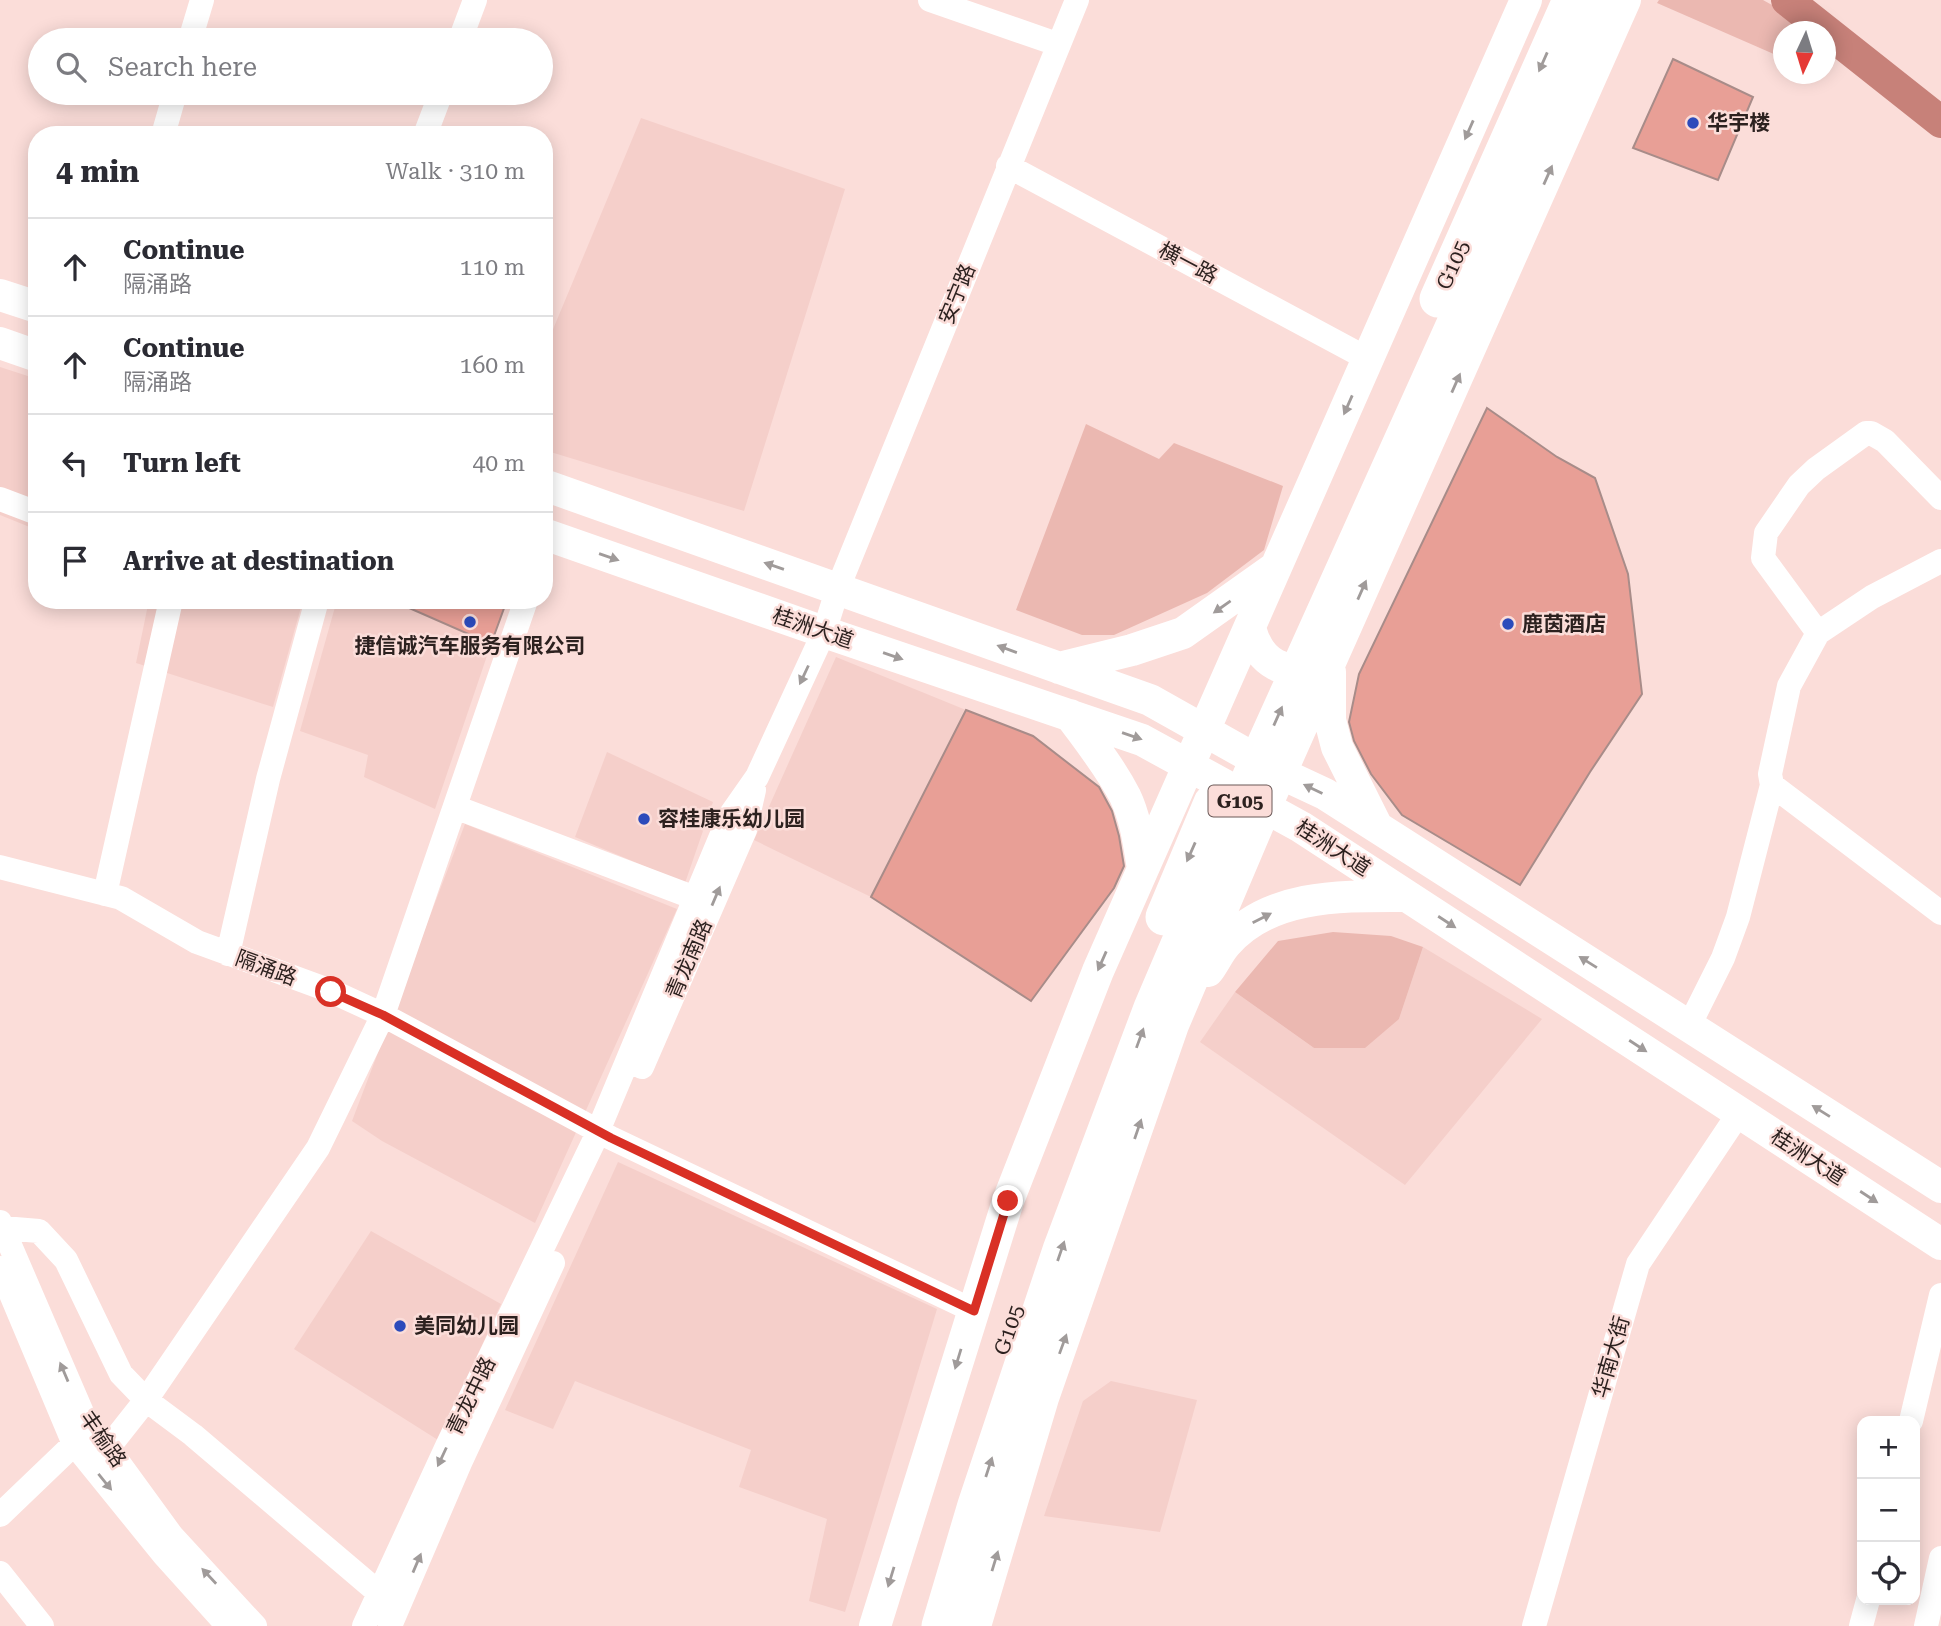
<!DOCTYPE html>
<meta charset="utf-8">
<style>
:root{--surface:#fff;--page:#f2f2f3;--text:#2b2b33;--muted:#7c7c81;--line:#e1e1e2}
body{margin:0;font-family:"Roboto Serif","Noto Sans SC",serif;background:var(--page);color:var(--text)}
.controls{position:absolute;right:21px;bottom:21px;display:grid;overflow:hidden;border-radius:14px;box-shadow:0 4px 18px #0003}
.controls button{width:63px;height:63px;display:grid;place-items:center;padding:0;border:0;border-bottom:2px solid var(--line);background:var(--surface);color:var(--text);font:35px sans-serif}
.compass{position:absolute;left:1773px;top:21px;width:63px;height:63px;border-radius:50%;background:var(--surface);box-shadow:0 4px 18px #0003;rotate:184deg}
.stop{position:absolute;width:21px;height:21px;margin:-16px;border:5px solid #d93025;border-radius:50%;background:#fff}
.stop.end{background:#d93025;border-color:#fff;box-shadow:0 2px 7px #0008}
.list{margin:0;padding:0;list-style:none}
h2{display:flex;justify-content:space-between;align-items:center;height:91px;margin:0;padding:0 28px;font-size:30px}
h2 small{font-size:23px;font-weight:400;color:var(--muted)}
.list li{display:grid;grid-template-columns:46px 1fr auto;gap:21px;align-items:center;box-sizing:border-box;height:98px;padding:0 28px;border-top:2px solid var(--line)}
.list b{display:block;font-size:26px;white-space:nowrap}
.list p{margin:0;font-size:23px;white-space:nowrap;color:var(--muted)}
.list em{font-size:23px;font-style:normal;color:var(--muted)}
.icon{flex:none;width:38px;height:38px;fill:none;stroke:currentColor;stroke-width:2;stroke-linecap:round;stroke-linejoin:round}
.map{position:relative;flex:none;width:1941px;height:1626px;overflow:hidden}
.search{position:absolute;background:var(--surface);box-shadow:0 4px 18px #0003;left:28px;top:28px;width:525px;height:77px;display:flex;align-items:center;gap:18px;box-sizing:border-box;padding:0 24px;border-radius:38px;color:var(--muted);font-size:26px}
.panel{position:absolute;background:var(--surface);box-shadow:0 4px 18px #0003;left:28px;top:126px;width:525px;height:483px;border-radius:28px}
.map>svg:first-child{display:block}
.built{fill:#f5cfca}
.green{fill:#ebb8b1}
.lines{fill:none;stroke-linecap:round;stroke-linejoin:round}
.river{stroke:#c78179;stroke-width:32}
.building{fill:#e89f96;stroke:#a88c89;stroke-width:2}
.minor{stroke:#fff;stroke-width:24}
.major{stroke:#fff;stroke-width:32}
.highway{stroke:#fff;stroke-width:37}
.oneway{fill:#a09b9a}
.route{stroke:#d93025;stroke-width:9}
.poi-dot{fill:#2c4bbb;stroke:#fbddd9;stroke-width:2.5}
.labels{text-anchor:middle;stroke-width:5;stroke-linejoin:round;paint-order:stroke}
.shield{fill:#fbddd9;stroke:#6a5957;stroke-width:2}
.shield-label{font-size:19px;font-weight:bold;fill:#2c211f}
.poi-label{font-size:21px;font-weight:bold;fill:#2c211f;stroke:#fbddd9;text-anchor:start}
.street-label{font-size:21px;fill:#2c211f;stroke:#fbddd9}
</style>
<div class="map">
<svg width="1941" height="1626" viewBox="0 0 1941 1626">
<rect width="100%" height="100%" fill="#fbddd9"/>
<path class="built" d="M641 118 845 189 744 511 544 450V351Z
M0 367 37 379V530L0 515Z
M149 600H303L273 707 136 663Z
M337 600H391L491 644 435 809 364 777 368 755 300 731Z
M836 657 966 710 871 897 754 840Z
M607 752 713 802 685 883 575 837Z
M465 824 677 909 535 1223 382 1141 352 1121Z
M1423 947 1542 1019 1405 1185 1200 1042 1235 992 1314 1048 1399 1019Z
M618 1162 937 1309 845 1612 809 1601 827 1519 739 1487 751 1450 575 1381 553 1429 505 1410Z
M371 1231 501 1304 438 1440 294 1349Z
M1111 1381 1197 1400 1160 1532 1044 1516 1083 1401Z"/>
<path class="green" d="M1659 0H1763L1809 26 1807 31 1784 32 1783 58 1657 3Z
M1086 424 1159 459 1174 443 1283 486 1264 550 1207 593 1114 635H1082L1016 610Z
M1333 932 1391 936 1423 947 1399 1019 1365 1048H1314L1235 992 1278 941Z"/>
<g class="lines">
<path class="river" d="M1787 0 1941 122"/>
</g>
<path class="building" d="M1673 59 1753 97 1718 180 1633 148Z
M1487 408 1557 457 1595 478 1628 574 1642 694 1590 772 1520 885 1402 815 1371 774 1354 741 1349 722 1359 674Z
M391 600H507L491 644Z
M966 710 1033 736 1099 787 1112 811 1119 836 1124 866 1114 888 1031 1001 871 897Z"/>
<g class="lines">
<path class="minor" d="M930 0 1057 44
M190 40 202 0
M460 40 475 0
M163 135 175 93
M425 135 441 93
M1008 166 1368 359
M0 499 37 513
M1818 633 1763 558 1766 533 1799 485 1816 469 1866 433H1871L1885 441 1941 498
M1772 785 1941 913
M455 807 695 898
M0 867 121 898 197 942 331 991 383 1015 611 1138 974 1311
M105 894 171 600
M228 954 268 779 317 600
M1689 1026 1723 958 1738 917 1772 785 1770 774 1789 686 1818 633 1872 597 1941 561
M642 1067 745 830 754 790
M0 1222 87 1424 108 1448 172 1536 255 1626
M3 1228 39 1231 66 1260 121 1374 146 1400 193 1435 379 1593
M0 1268 74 1444 164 1555 228 1626
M1911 1421 1941 1295
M0 1515 74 1444 108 1448 146 1400 318 1148 383 1015 526 600
M0 1573 42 1626
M364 1626 448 1444 593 1143 729 817 757 777 824 632 838 588 1077 0
M390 1626 460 1463 553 1263
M1534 1626 1638 1264 1739 1113
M1861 1626 1868 1600
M1926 1626 1941 1558"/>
<path class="major" d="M0 295 37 307
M0 343 37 356
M544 485 1150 700 1280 773 1325 794 1941 1187
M544 534 824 632 1142 740 1301 827 1941 1244
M1250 628C1259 662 1286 680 1319 662
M1059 668 1132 650 1183 633 1276 567
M1330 672V720L1337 747 1377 827
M1070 715C1089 741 1110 767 1125 796 1136 819 1139 844 1143 869
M1208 971C1214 963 1219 952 1226 944 1270 893 1345 896 1407 896
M875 1626 1008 1201 1098 971 1526 0
M975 1626 1043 1398 1173 1025 1266 806 1625 0"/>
<path class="highway" d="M1438 299 1571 0
M1164 917 1212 803
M940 1626 976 1505 1061 1250 1152 1008 1251 776 1601 0"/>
</g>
<defs><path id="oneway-solid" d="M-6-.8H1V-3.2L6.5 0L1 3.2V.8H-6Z" transform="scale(1.75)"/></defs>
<g class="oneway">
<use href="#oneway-solid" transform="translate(1543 62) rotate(114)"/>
<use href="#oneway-solid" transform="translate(1469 130) rotate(114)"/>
<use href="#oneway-solid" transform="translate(1548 175) rotate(-66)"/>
<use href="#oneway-solid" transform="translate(1456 383) rotate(-66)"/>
<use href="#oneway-solid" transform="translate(1348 405) rotate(114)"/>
<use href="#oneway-solid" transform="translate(609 557) rotate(19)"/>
<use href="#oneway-solid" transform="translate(774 566) rotate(-161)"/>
<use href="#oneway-solid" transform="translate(1362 590) rotate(-66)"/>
<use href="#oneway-solid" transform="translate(1222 607) rotate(145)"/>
<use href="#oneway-solid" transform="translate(1007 649) rotate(-160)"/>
<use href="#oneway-solid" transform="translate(893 656) rotate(19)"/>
<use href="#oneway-solid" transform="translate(804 675) rotate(115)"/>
<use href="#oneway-solid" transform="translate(1278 716) rotate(-66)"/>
<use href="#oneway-solid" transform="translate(1132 736) rotate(19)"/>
<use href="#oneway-solid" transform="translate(1313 789) rotate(-154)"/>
<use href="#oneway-solid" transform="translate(1191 852) rotate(114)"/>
<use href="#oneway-solid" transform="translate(716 896) rotate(-67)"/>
<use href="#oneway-solid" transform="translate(1262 918) rotate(-27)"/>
<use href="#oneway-solid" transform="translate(1447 922) rotate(33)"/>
<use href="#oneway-solid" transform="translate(1102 961) rotate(114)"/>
<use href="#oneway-solid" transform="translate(1588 962) rotate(-148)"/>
<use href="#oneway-solid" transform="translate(1140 1038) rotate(-70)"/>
<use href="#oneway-solid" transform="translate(1638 1046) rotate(33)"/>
<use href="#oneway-solid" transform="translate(1821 1111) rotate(-148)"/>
<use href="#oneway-solid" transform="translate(1138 1129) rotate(-71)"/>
<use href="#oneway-solid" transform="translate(1869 1197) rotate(33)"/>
<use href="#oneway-solid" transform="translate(1061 1251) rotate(-71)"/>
<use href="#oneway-solid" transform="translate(1063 1344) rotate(-70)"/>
<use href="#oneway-solid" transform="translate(958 1359) rotate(107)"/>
<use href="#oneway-solid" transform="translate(64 1372) rotate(-113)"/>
<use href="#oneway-solid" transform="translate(442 1457) rotate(115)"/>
<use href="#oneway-solid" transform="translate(989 1467) rotate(-72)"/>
<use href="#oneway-solid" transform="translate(105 1482) rotate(51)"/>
<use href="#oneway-solid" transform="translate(995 1561) rotate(-73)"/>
<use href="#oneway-solid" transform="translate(417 1563) rotate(-67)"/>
<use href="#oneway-solid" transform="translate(209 1576) rotate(-133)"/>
<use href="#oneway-solid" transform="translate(891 1577) rotate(107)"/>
</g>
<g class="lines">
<path class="route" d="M331 992 383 1015 611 1138 974 1311 1008 1201"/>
</g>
<g class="poi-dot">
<circle cx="1693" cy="123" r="7"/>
<circle cx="470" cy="622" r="7"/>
<circle cx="1508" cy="624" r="7"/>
<circle cx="644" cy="819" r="7"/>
<circle cx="400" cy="1326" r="7"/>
</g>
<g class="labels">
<rect class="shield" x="1208.5" y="785.5" width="63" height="31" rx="5"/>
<g class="shield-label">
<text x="1240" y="808">G105</text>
</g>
<g class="poi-label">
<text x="1707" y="130">华宇楼</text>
<text x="1522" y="631">鹿茵酒店</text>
<text x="470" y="653" text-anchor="middle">捷信诚汽车服务有限公司</text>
<text x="658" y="826">容桂康乐幼儿园</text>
<text x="414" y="1333">美同幼儿园</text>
</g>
<g class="street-label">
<text transform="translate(1188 263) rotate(28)" y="7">横一路</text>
<text transform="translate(1453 265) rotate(-66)" y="7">G105</text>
<text transform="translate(957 294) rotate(-68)" y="7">安宁路</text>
<text transform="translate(813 628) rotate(19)" y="7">桂洲大道</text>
<text transform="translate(1333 848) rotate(33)" y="7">桂洲大道</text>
<text transform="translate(689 959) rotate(-67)" y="7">青龙南路</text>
<text transform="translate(266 968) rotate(20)" y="7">隔涌路</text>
<text transform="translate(1808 1157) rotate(33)" y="7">桂洲大道</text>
<text transform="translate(1009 1330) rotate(-71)" y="7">G105</text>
<text transform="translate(1611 1357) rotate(-74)" y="7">华南大街</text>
<text transform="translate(471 1396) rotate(-64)" y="7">青龙中路</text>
<text transform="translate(103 1439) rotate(55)" y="7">丰榆路</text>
</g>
</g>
</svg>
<div class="controls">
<button>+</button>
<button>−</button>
<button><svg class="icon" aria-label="locate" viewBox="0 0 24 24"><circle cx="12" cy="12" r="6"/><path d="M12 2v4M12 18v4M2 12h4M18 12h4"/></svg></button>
</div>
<svg class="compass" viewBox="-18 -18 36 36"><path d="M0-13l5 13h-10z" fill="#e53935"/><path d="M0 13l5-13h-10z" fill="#7c7c81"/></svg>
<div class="stop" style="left:331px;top:992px"></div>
<div class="stop end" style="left:1008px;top:1201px"></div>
<div class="search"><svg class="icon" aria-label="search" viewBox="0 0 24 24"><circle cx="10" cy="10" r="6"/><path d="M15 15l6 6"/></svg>Search here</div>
<section class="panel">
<h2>4 min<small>Walk · 310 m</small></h2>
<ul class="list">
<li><svg class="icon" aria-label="ahead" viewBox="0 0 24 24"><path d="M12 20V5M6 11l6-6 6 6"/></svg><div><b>Continue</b><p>隔涌路</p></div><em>110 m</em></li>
<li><svg class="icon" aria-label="ahead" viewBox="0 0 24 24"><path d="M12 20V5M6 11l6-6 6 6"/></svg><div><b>Continue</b><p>隔涌路</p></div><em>160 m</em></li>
<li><svg class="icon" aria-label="left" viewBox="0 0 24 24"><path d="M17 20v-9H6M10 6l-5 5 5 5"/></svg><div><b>Turn left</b></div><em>40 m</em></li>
<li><svg class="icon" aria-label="arrive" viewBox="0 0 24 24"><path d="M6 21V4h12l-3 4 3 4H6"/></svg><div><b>Arrive at destination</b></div></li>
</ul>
</section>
</div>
